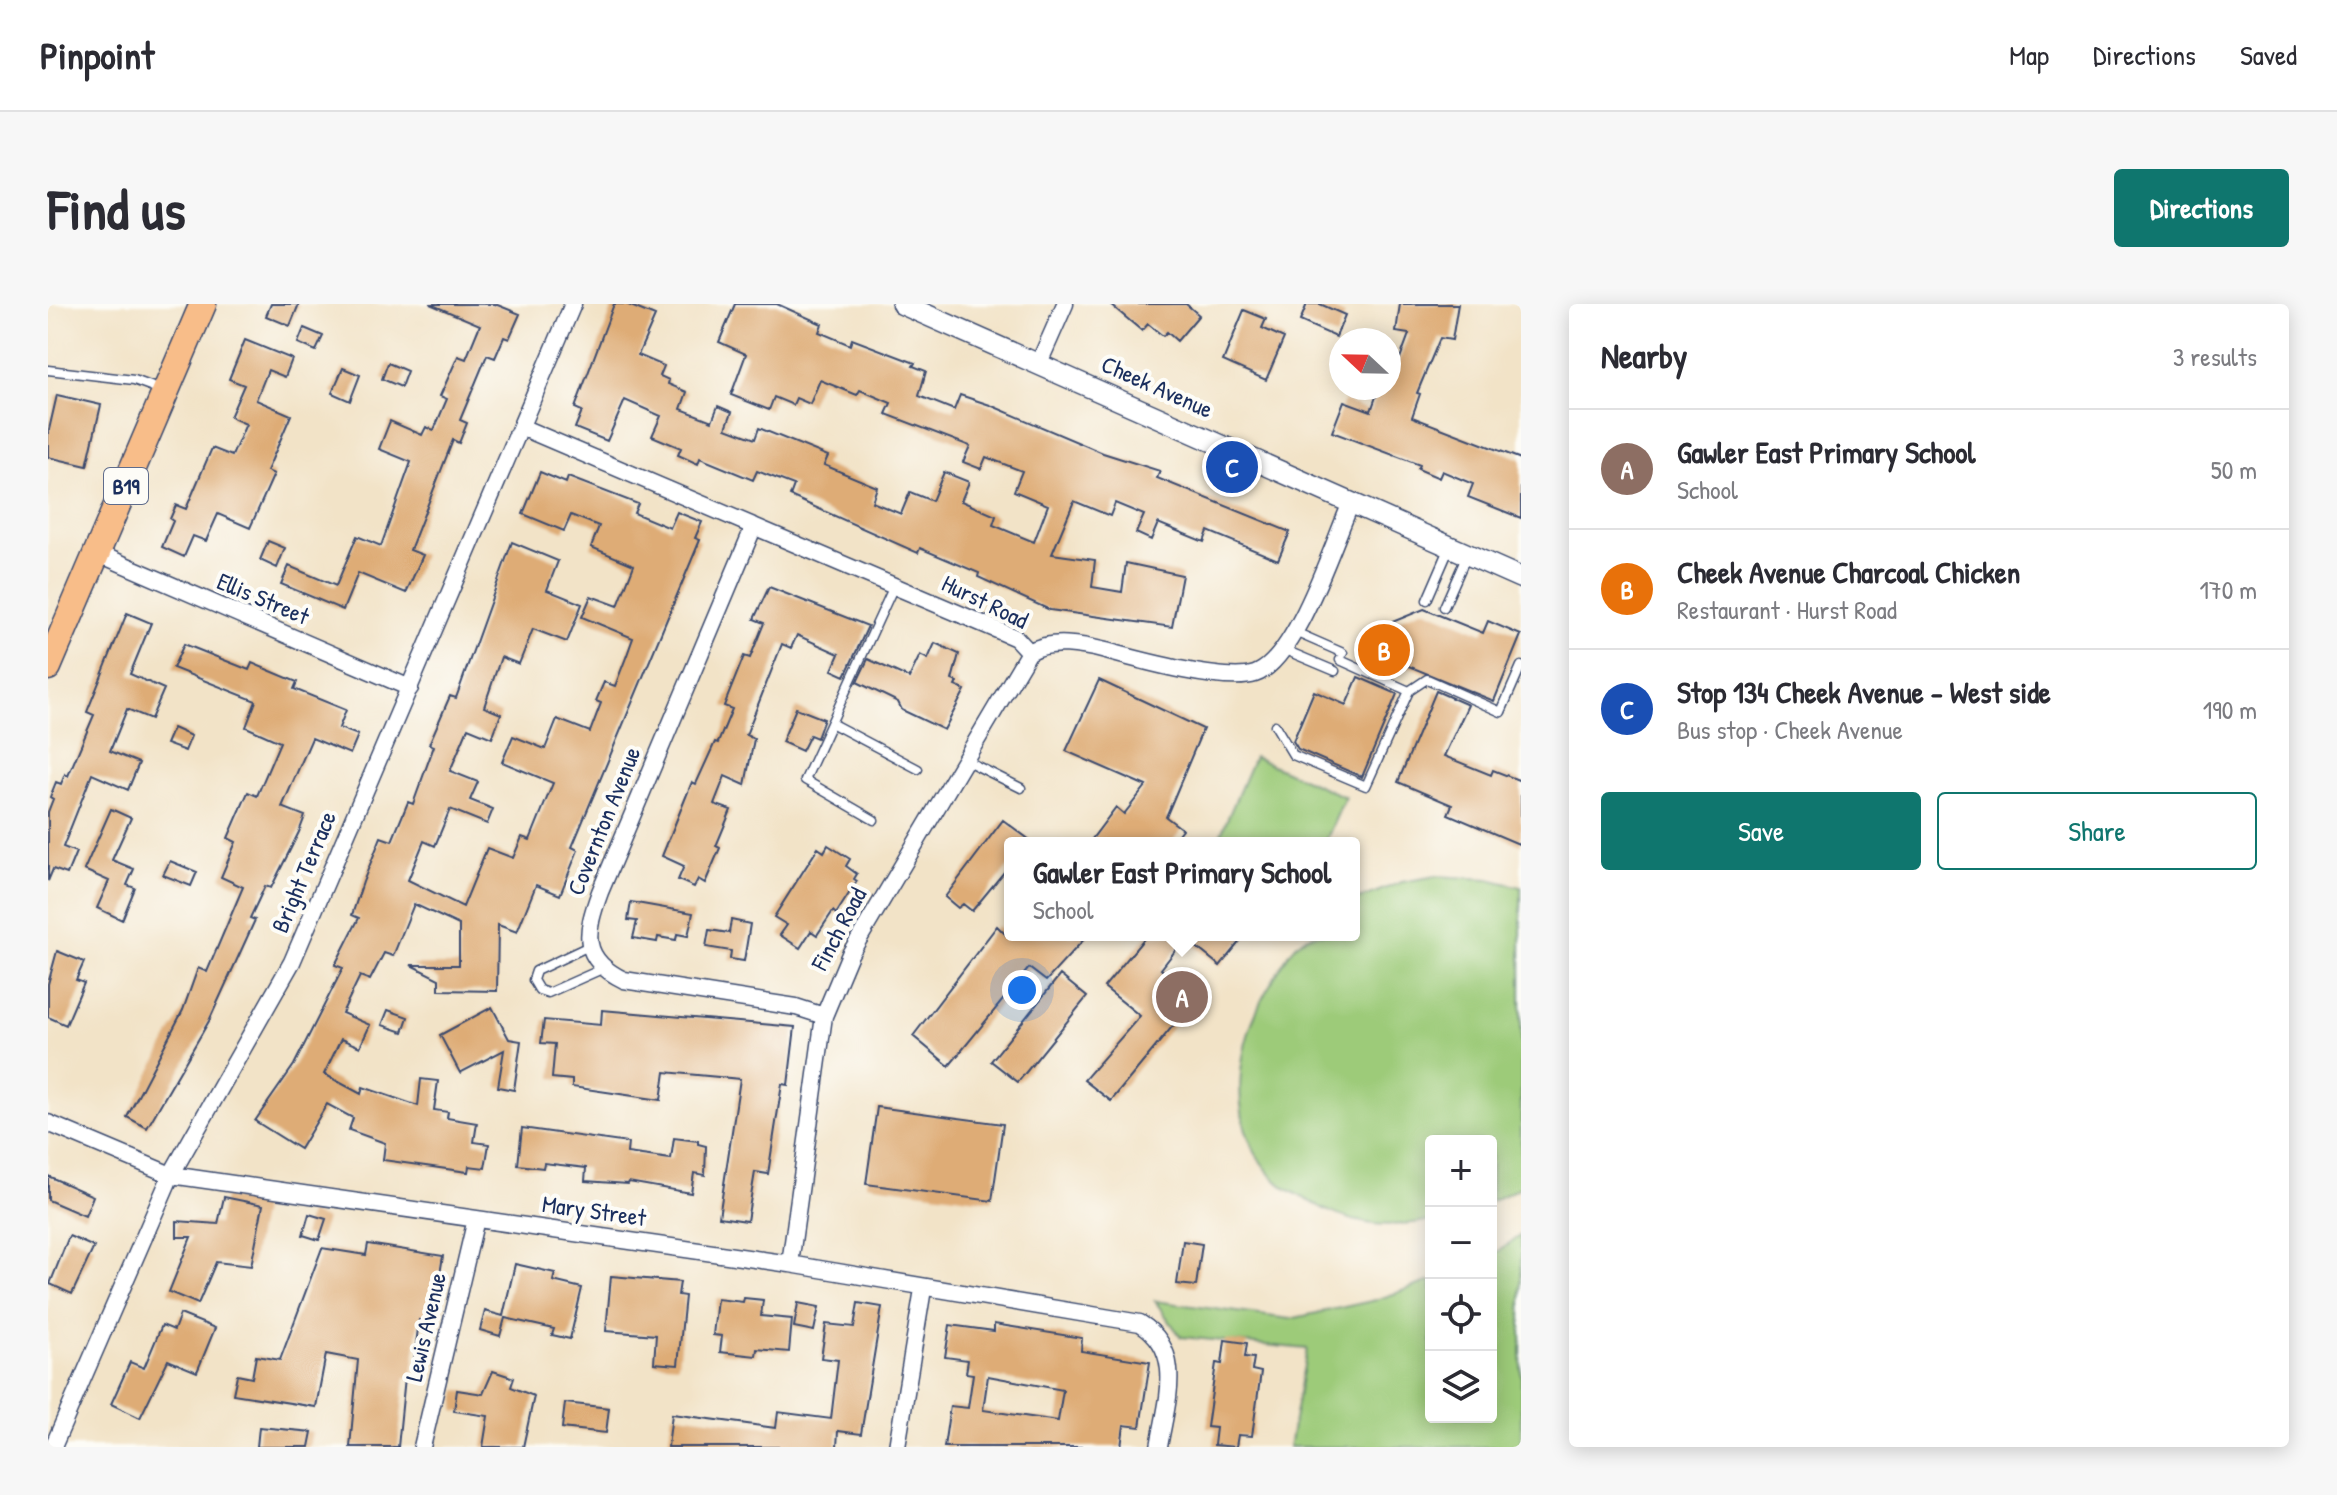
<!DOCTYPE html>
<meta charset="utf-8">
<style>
:root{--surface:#fff;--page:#f7f7f7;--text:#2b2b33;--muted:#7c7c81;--line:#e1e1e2;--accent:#0f766e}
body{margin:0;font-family:"Patrick Hand",sans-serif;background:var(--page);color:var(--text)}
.controls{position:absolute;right:24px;bottom:24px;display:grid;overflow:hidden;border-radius:8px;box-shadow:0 4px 20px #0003}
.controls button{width:72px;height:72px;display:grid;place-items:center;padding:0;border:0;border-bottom:2px solid var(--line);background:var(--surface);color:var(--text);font:40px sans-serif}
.compass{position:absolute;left:1281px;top:24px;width:72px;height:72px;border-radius:50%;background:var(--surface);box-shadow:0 4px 20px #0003;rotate:292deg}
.you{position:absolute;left:974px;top:686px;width:28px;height:28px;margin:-20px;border:6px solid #fff;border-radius:50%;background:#1a73e8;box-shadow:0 0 0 12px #1a73e833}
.badge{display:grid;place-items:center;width:52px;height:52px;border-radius:50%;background:var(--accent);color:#fff;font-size:26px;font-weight:700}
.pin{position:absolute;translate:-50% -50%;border:4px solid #fff;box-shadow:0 2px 8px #0006}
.popup{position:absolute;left:956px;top:533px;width:356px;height:104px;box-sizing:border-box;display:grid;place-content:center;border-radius:8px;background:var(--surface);filter:drop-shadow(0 2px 6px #0005);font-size:26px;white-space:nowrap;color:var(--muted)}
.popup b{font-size:30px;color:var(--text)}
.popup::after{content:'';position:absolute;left:50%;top:100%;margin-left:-16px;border:16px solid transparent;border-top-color:var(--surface)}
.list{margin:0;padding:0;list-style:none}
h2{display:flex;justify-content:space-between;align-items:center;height:104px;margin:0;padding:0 32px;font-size:34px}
h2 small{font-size:26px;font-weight:400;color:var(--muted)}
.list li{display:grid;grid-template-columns:52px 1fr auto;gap:24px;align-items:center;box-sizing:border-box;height:120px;padding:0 32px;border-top:2px solid var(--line)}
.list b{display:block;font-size:30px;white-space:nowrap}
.list p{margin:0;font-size:26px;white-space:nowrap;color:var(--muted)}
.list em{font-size:26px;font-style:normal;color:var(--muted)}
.actions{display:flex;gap:16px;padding:24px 32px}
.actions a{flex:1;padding:18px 0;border:2px solid var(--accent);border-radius:8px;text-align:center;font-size:28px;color:var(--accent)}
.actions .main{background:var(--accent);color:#fff}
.icon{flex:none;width:44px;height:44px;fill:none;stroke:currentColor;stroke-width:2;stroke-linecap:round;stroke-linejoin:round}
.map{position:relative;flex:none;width:1473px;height:1143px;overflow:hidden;border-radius:8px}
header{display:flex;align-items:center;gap:48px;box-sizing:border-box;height:112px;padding:0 40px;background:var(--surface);border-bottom:2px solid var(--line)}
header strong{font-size:38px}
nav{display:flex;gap:44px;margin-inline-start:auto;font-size:28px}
.intro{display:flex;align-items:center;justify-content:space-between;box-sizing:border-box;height:192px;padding:0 48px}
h1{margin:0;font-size:56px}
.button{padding:20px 36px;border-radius:8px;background:var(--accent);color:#fff;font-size:28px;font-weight:700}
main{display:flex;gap:48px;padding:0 48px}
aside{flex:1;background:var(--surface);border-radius:8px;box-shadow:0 4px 20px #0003}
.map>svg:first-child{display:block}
.green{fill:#9dcb79;stroke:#5c7d6c;stroke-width:2}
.building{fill:#deac76;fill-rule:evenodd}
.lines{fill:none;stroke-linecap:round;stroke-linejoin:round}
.service-casing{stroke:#3b4a6e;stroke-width:11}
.minor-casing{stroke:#3b4a6e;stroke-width:19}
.tertiary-casing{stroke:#3b4a6e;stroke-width:23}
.primary-casing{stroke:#3b4a6e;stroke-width:29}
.service{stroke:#fff;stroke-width:8}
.minor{stroke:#fff;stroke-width:16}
.tertiary{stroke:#fff;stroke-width:20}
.primary{stroke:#f8bd89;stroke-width:26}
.labels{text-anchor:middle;stroke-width:8;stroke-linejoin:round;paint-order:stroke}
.shield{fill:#fdfcf7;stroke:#5f6c8c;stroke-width:2}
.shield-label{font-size:22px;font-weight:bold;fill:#1b2f5e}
.street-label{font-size:24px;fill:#1b2f5e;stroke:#fdfcf7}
</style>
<header>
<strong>Pinpoint</strong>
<nav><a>Map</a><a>Directions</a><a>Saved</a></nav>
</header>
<div class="intro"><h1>Find us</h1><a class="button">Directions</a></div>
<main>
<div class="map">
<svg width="1473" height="1143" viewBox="0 0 1473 1143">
<rect width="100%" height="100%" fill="#fdfcf7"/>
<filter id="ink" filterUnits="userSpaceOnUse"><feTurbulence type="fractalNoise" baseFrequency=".0125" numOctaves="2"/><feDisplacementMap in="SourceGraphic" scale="16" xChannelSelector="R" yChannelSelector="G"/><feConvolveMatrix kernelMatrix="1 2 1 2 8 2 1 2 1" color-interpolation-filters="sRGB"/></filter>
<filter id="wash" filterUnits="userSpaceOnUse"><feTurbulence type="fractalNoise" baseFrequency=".006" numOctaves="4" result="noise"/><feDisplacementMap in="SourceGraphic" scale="32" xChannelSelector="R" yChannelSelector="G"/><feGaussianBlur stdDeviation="1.8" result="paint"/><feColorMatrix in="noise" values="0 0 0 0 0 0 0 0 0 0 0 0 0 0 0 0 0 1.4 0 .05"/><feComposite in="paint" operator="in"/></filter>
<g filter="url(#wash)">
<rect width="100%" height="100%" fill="#f2e3c7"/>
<path class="green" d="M1206 453 1297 493 1277 539H1169Z
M1388 572 1441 575 1473 583V883L1443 898V837H1383V916C1337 926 1302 921 1261 897 1252 891 1238 886 1230 878 1174 825 1187 735 1225 676 1234 662 1243 642 1258 633 1269 627 1293 631 1306 631V597L1354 578Z
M1473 931V1143H1241L1259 1045 1133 1033 1107 997 1242 1015 1328 996 1383 977V1113H1443V953Z"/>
<g id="blocks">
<path class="building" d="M223 0H251L242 22 218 12Z
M382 0H447L472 10 461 35 456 33 447 54 439 51 412 116 419 119 411 139 405 136 362 246 375 251 358 289 310 269 295 306 233 280 241 262 288 282 309 232 333 242 363 158 331 145 342 117 374 131 378 123 386 126 399 95 392 92 410 52 418 55 432 21Z
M566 0H578L607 12 590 51 616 62 612 72 621 76 620 80 639 88 633 105 664 117 670 102 684 108 678 124 707 135 711 124 780 152 776 161 829 183 824 198 853 210 862 188 884 197 896 168 921 178 913 197 948 212 945 221 986 238 1000 201 966 187 974 167 938 153 933 165 915 158 922 142 838 110 843 99 812 86 809 91 772 76 762 100 748 94 745 101 726 93 721 106 683 91 698 50 671 38 687 0H729L774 20 771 28 802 41 804 35 867 59 865 62 878 67 871 92 906 106 912 91 942 101 1055 149 1112 167 1109 174 1242 228 1230 256 1160 227 1156 238 1110 219 1103 236 1088 229 1096 211 1067 199 1062 212 1026 197 1004 250 1047 256 1044 283 1074 288 1078 259 1134 271 1124 323 1002 306 930 273 931 269 872 244 870 249 742 192 746 181 709 167 705 176 652 154 650 160 630 151 633 144 604 132 613 112 577 96 559 137 527 124 534 107 527 104Z
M1062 0H1138L1151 11 1129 37 1119 28 1115 32 1100 20 1094 27Z
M1259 0H1272L1297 11 1288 33 1252 17Z
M1352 0H1410L1404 36 1392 34 1369 89 1372 90 1364 113 1473 155V214L1420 193 1425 180 1394 167 1391 174 1370 165 1372 161 1284 128 1296 97 1323 107 1331 84H1341L1361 30 1348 28Z
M1196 6 1218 15 1214 24 1236 34 1218 76 1175 57Z
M256 24 275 32 268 47 250 39Z
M197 36 244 55 237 73 220 66 208 96 243 111 219 167 226 170 202 224 170 210 158 237 145 232 136 253 114 243 125 217 122 215 128 201 138 205 164 144 184 152 198 120 182 113 196 81 181 75Z
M340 59 359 67 353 83 334 75Z
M295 64 312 71 302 97 284 89Z
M9 91 53 101 39 162 0 153V130Z
M492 168 518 179 520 173 590 200 586 209 622 224 629 208 654 218 647 234 652 236 524 543 530 546 512 591 488 581 469 628 450 621 449 687 391 686V675L363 661H411V621L366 600 345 652 336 649 322 676 312 672 294 709 322 721 312 743 293 735 276 770 313 790 315 783 370 802 373 775 390 777 386 806 400 808 399 814 429 819 426 838 441 840 437 864 421 862 420 868 335 856 337 839 301 826 305 814 279 800 252 845 207 817 246 761 295 664 287 661 311 614 304 611 315 578 333 533 344 537 360 498 365 500 386 442 381 440 402 392 408 394 464 238 510 257 499 286 534 300 519 338 485 325 471 360 453 353 436 403 453 410 444 434 420 424 402 467 430 478 422 496 445 505 439 520 402 505 387 542 376 537 360 576 415 603 439 544 465 554 474 533 482 536 505 479 454 458 465 432 497 445 509 415 542 428 553 399 548 397 556 378 567 382 579 351 585 334 534 313 543 292 570 302 586 261 543 243 551 222 523 211 516 227 475 210Z
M220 237 237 244 229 264 212 256Z
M721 283 820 322 797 372 784 366 791 350 749 331 743 344 734 340 698 431 706 435 697 481 677 472 666 500 683 506 668 542 672 544 657 579 650 575 646 583 630 576 636 562 614 552 644 478 648 480 667 438 670 439 684 405 676 402 696 352 702 354 716 319 706 315Z
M1376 305 1435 329 1440 317 1473 331 1446 397 1326 348 1337 321Z
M79 309 103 319 82 370 116 385 103 415 79 405 62 447 91 459 80 486 44 470 15 543 28 548 19 570 5 565 0 577V508L5 495 2 493 8 478 13 480 17 470 20 472 46 411 39 408Z
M887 339 911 350 904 376 909 378 907 382 917 386 896 426 854 406 850 398 809 378 820 355 861 374 872 351 880 355Z
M136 340 201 366 204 359 249 378 246 385 298 406 291 424 310 431 302 450 264 434 234 503 257 512 251 528 223 584 217 582 202 614 207 616 161 717 99 824 79 813 135 706 150 664 159 668 195 583 173 573 188 538 180 534 200 488 209 492 232 438 198 423 208 397 125 364Z
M1310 373 1349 390 1314 473 1250 445 1245 437 1266 387 1298 401Z
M1051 376 1155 425 1118 513 1134 525 1123 539H1041L1068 503 1076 510 1098 482 1018 447Z
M1388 387 1420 401 1396 452 1443 471 1445 466 1473 477V541L1400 510 1404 501 1350 478Z
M748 404 776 415 769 434 762 431 754 447 734 438Z
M125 424 143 432 137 447 118 440Z
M63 505 83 514 64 556 86 565 79 581 87 584 74 616 49 604 61 577 36 566Z
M955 516 986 539H962V561L924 607 915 600 910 604 897 593Z
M780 541 802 555 798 562 809 570 806 575 809 577 788 610 785 607 769 631 763 627 752 644 732 631 739 621 726 613 770 544 776 548Z
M122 557 149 568 143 582 115 571Z
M583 598 645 609 640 632 629 630 628 636 610 633 609 638 585 634 589 617 580 616Z
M683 616 702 620 696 657 682 655 683 647 658 643 661 626 681 629Z
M949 622 958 631H1040L998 677 981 664 901 762 865 732Z
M1099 631H1197L1172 662 1137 634 1113 665 1147 695 1063 797 1036 776 1092 712 1056 683Z
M9 647 36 658 28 676 36 679 18 721 0 713V680Z
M1012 671 1039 693 970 778 943 757Z
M444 703 461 735 473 737 466 786 450 783 456 746 412 769 392 731Z
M340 706 360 713 355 728 334 721Z
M554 706 747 723 740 781 734 780 720 870 707 868 699 917 671 913 692 775 617 768 613 796 524 783V776L504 774 507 740 493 739 496 716 553 721Z
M829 803 955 820 944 897 818 880Z
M474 824 580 839 579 849 623 855 626 834 650 837V840L658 842 657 871 646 869 643 889 581 878 580 880 537 877 538 864 496 859 495 864 470 861Z
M0 872 45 892 37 912 0 896Z
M176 893 215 901 203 962 168 958 150 1000 121 988 143 933H129V917L170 920Z
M261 910 278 915 271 936 255 931Z
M21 932 46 943 24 990 2 980Z
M1135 937 1154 940 1148 982 1129 980Z
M320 940 395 952 384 1018 371 1016 364 1074 357 1073 350 1143H302L310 1056 278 1050 268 1103 185 1090 189 1071 204 1074 208 1052 232 1056 274 944 318 951Z
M467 960 507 969 505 977 534 984 522 1035 504 1031 506 1025 457 1014 452 1032 432 1026 437 1007 455 1012Z
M563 972 632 978 630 991 637 992 630 1061 606 1059 608 1031 558 1027Z
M696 994 715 996 713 1012 744 1015 741 1048 709 1045 708 1052 672 1048 674 1032 665 1031 669 995 695 998Z
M750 999 771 1003 766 1027 746 1023Z
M810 999 834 1003 813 1130 790 1127 789 1143H620L624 1110 728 1124 730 1108 783 1115 790 1056 773 1054 778 1020 806 1023Z
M132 1010 167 1024 149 1068 120 1056 92 1114 63 1100 82 1058 96 1064 114 1021 126 1026Z
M946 1020 1034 1034 1033 1047 1102 1058 1092 1123 1076 1121 1073 1143H896L902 1102 920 1104 925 1070 918 1069 920 1056 897 1053 902 1021 946 1027ZM940 1072 1015 1086 1010 1117 935 1106Z
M1177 1036 1199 1039 1197 1053 1206 1054 1204 1066 1213 1068 1204 1132 1190 1131 1188 1143 1166 1141 1168 1124 1159 1123 1168 1059 1174 1060Z
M445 1067 466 1074 463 1083 486 1092 475 1143H435L440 1112 406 1107 409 1086 435 1090Z
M517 1099 561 1104 558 1129 514 1124Z
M211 1123 264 1128 261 1143H209Z"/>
</g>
</g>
<g filter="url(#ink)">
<use href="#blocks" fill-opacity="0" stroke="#3b4a6e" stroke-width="2"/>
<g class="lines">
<defs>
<path id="service" d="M0 66 86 76 113 86
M1379 296 1402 243
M1396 303 1419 251
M1247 328 1295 349
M1237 346 1287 367
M1292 356 1361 387 1379 375 1453 408 1473 362
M783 419 870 465
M1227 421 1245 451 1318 482 1361 387
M917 456 973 484
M826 516 757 476 846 282
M541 642 488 667 485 676 491 686 500 689 554 665"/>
<path id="minor" d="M991 59 1017 0
M473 123 947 325 968 334 981 348C1003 335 1034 341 1058 347 1091 356 1177 380 1207 370 1248 356 1285 239 1303 199
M706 222 552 588C537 629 532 655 576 676L748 703 776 712
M49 249 362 384
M0 819 123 871 742 960 1092 1019C1138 1047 1118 1099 1111 1143
M742 960 776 712 802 650 981 348
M5 1143 123 871 244 658 525 0
M374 1143 428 915
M849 1143 875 985"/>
<path id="tertiary" d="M854 0 1473 274"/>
<path id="primary" d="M0 363 155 0"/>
</defs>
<use href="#service" class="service-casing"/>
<use href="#minor" class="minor-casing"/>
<use href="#tertiary" class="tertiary-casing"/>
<use href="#primary" class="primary-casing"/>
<use href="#service" class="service"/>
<use href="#minor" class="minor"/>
<use href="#tertiary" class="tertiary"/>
<use href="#primary" class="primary"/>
</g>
</g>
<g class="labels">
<rect class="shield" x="56" y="164" width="44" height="36" rx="6"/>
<g class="shield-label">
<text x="78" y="190">B19</text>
</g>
<g class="street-label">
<text transform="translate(1109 83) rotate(24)" y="8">Cheek Avenue</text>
<text transform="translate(215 295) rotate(23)" y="8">Ellis Street</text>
<text transform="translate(937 298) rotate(26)" y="8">Hurst Road</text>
<text transform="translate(556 517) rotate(-68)" y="8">Covernton Avenue</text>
<text transform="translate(256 568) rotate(-67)" y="8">Bright Terrace</text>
<text transform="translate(791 625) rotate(-62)" y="8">Finch Road</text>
<text transform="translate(546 907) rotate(8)" y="8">Mary Street</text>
<text transform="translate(378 1023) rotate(-77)" y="8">Lewis Avenue</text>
</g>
</g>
</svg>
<div class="controls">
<button>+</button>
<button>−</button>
<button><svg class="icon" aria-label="locate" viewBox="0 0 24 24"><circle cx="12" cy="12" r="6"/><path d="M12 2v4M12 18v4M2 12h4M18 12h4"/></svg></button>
<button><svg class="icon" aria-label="layers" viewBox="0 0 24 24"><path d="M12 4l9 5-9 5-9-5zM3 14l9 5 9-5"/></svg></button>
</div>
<svg class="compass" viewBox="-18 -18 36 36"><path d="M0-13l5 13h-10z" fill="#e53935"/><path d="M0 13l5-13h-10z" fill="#7c7c81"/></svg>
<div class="you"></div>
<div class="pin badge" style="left:1134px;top:693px;background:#8d6e63">A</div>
<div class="popup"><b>Gawler East Primary School</b>School</div>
<div class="pin badge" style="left:1336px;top:346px;background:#e8710a">B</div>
<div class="pin badge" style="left:1184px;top:163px;background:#1a4fb4">C</div>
</div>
<aside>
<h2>Nearby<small>3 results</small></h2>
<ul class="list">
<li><span class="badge" style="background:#8d6e63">A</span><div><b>Gawler East Primary School</b><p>School</p></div><em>50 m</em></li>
<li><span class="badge" style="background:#e8710a">B</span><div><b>Cheek Avenue Charcoal Chicken</b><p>Restaurant · Hurst Road</p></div><em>170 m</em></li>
<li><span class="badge" style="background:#1a4fb4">C</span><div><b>Stop 134 Cheek Avenue - West side</b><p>Bus stop · Cheek Avenue</p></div><em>190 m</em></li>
</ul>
<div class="actions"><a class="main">Save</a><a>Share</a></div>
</aside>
</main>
